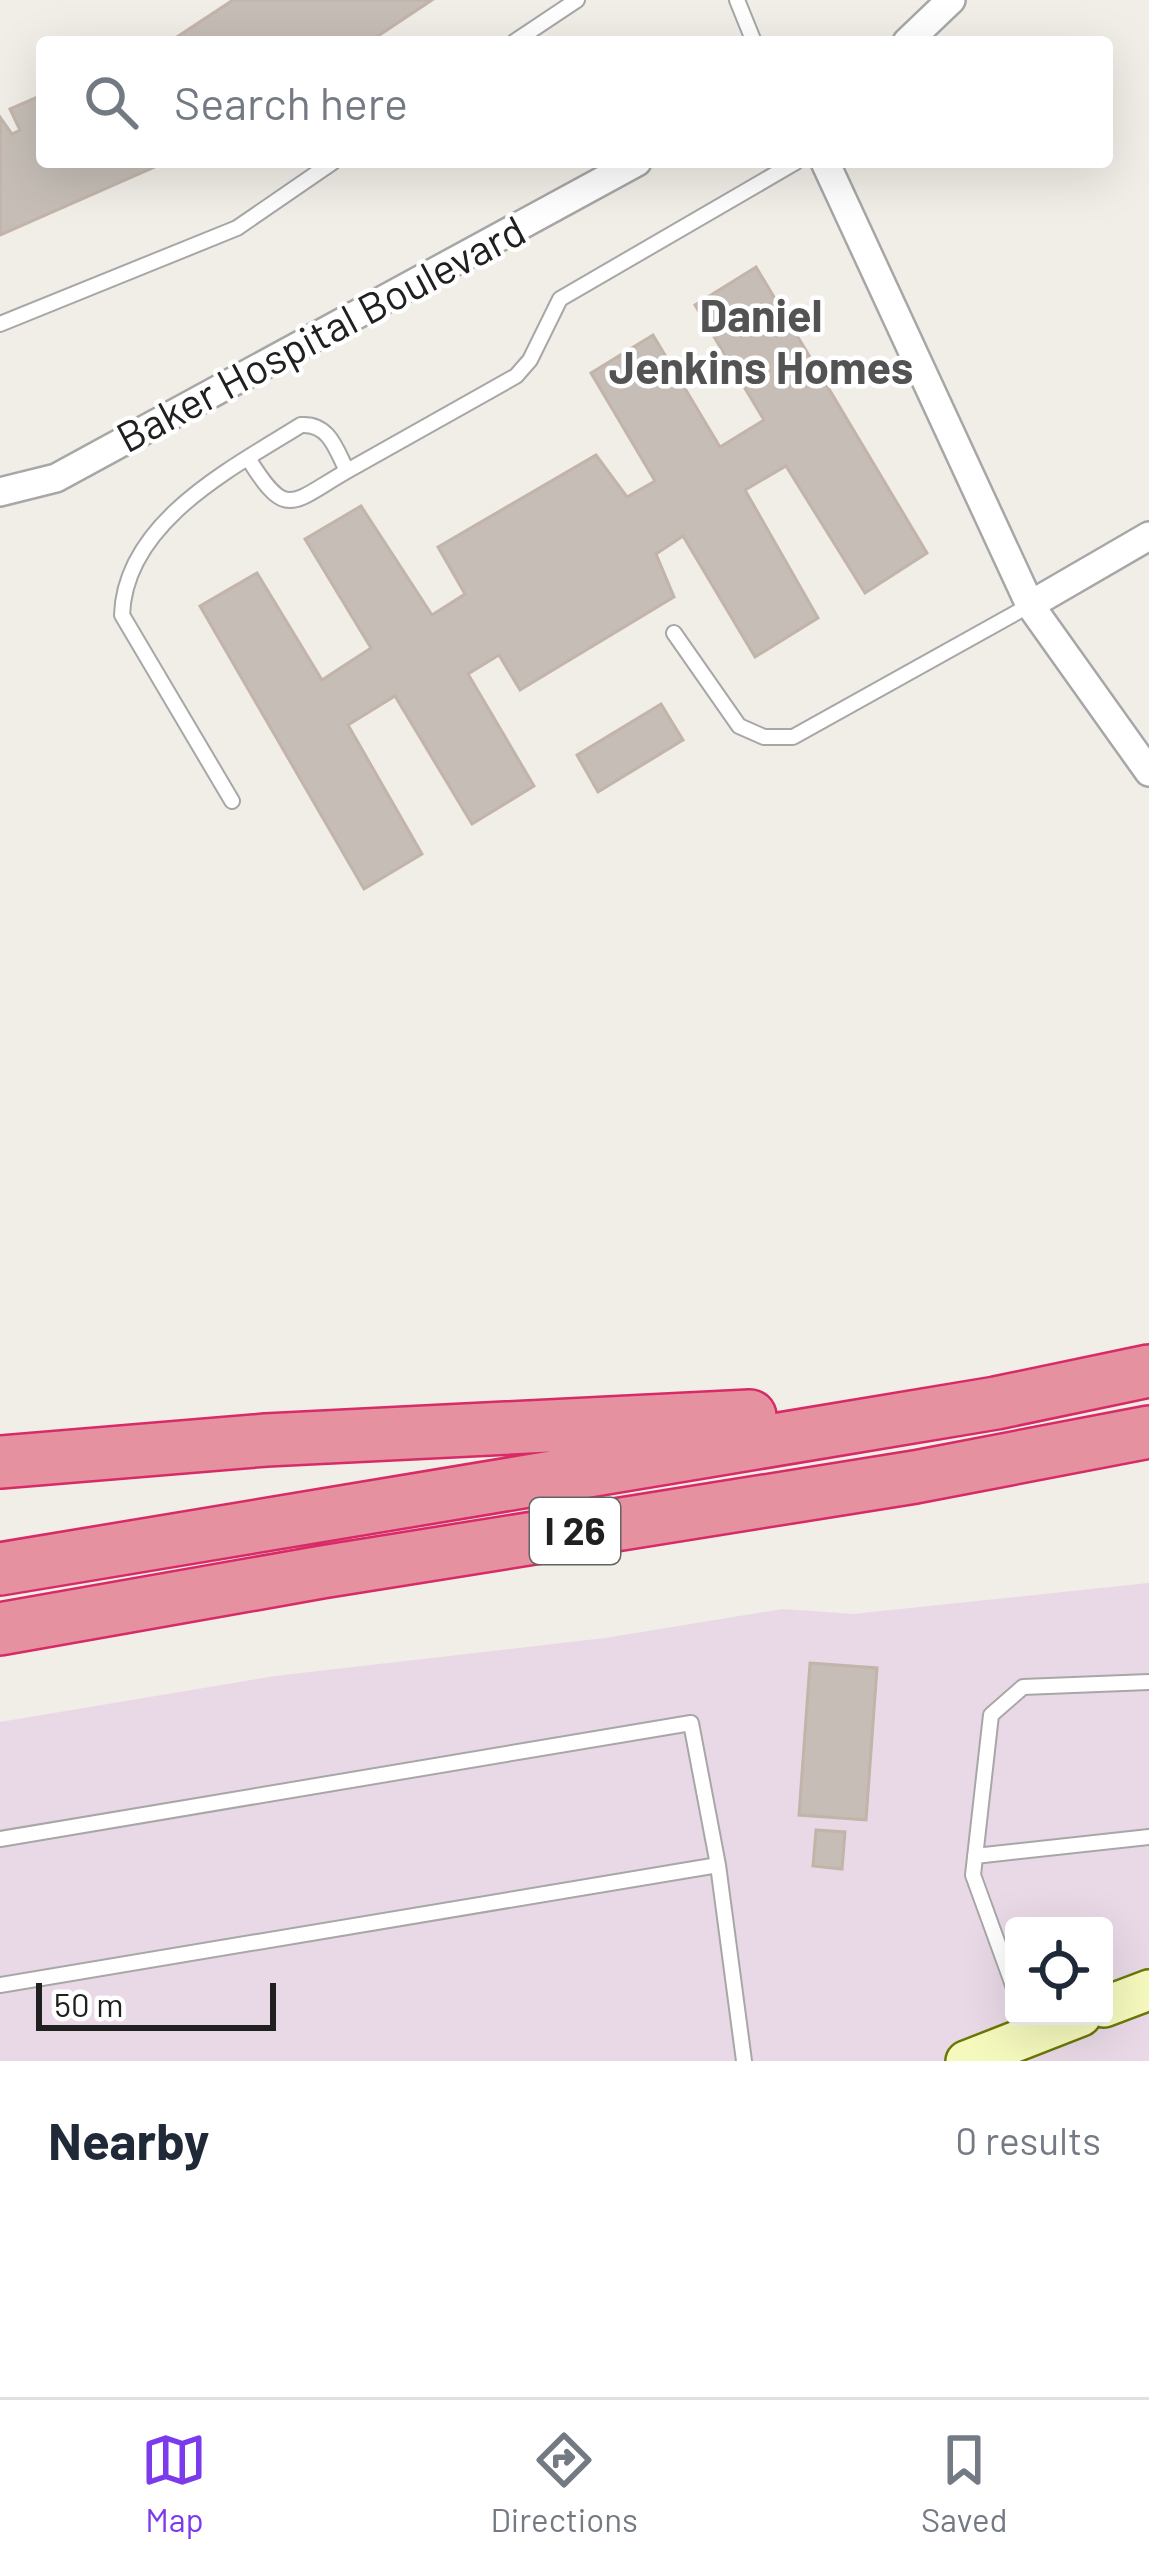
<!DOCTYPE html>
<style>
:root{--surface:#fff;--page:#f6f6f7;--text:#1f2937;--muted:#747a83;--line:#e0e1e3;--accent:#7c3aed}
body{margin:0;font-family:Barlow,sans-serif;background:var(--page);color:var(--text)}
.controls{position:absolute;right:36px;bottom:36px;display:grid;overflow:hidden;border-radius:12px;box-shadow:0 12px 48px #0002}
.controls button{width:108px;height:108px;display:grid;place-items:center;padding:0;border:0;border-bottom:3px solid var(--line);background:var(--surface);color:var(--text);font:60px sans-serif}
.scale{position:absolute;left:36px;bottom:30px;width:240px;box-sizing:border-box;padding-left:12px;border:6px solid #202020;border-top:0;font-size:33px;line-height:42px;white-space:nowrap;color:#202020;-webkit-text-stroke:9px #fff;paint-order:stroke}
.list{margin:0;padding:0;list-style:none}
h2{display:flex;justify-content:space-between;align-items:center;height:156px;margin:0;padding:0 48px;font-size:51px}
h2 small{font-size:39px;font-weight:400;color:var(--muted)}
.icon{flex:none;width:66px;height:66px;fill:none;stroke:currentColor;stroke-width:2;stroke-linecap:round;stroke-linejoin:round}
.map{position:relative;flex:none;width:1149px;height:2061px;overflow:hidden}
.search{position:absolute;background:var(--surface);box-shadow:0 12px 48px #0002;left:36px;right:36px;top:36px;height:132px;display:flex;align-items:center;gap:30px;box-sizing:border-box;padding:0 42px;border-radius:12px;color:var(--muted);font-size:45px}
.sheet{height:336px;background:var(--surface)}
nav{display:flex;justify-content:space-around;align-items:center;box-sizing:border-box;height:168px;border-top:3px solid var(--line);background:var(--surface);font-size:33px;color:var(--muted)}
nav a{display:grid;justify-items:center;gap:6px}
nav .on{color:var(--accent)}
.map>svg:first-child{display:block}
.industrial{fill:#e9d9e6;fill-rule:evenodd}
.building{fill:#c5bdb6;stroke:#c2b4a9;stroke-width:3}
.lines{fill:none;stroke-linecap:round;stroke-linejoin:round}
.lane-casing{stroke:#a7a7a7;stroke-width:18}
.street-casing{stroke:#a7a7a7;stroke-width:32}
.secondary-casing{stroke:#6b7807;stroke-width:44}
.highway-casing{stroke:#d82a66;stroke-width:56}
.lane{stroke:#fff;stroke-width:14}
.street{stroke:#fff;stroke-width:27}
.secondary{stroke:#f6f9bd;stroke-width:39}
.highway{stroke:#e691a0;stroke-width:51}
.labels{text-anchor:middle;stroke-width:9;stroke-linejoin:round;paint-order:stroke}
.shield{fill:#fff;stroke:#636363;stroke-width:3}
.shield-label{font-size:39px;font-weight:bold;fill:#202020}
.street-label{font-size:42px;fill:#202020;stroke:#fff}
.neighbourhood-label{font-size:45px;font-weight:bold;fill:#535353;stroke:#fff}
</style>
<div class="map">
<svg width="1149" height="2061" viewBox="0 0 1149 2061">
<rect width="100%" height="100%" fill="#f1ede7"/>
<path class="industrial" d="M1149 1583V2061H0V1722L275 1676 605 1638 783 1609 853 1614ZM1014 1926H1104V2016H1014Z"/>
<path class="building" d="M233 0H432L369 42H176L174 39Z
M42 95V162H156L157 166 0 235V117L12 134 20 130 10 109Z
M756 267 927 553 865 593 786 466 745 490 818 618 755 657 683 536 656 554 674 597 520 690 499 655 468 674 534 786 472 824 395 696 348 725 422 854 364 889 200 606 257 573 322 680 371 648 305 539 361 506 432 615 465 594 438 547 596 455 627 497 655 481 591 373 653 335 720 447 764 420 695 305Z
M661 704 683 740 598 792 577 755Z
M810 1663 877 1668 866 1820 799 1815Z
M816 1830 845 1832 842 1869 813 1866Z"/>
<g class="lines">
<defs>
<path id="lane" d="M737 0 754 42
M514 42 577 0
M0 324 237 228 333 162
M248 458C287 521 291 503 347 471
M674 633 739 726 764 737H793L1030 605
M232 801 122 615C125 522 232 468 301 425 329 423 336 449 347 471L516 376 530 360 560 299 796 162
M0 1839 691 1723 718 1865 744 2061
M975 1856 1149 1837
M0 1985 718 1865
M1014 1988 973 1875 991 1715 1023 1687 1149 1682"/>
<path id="street" d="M907 42 951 0
M825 162 1030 605 1149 772
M0 492 56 478 637 162
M1030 605 1149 536"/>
<path id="secondary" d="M1104 2007 1149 1990
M966 2061 1081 2016"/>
<path id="highway" d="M0 1462 266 1440 750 1416
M0 1569 996 1403 1149 1371
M0 1629 322 1572 915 1477 1149 1432"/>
</defs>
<use href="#lane" class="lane-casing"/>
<use href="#street" class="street-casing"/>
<use href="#secondary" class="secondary-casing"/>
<use href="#highway" class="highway-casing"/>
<use href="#lane" class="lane"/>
<use href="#street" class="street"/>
<use href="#secondary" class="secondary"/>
<use href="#highway" class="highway"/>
</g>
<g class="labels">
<rect class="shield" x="530" y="1498" width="90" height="66" rx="9"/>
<g class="shield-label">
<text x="575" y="1545">I 26</text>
</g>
<g class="street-label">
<text transform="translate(321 334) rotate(-28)" y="15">Baker Hospital Boulevard</text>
</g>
<g class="neighbourhood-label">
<text x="761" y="332">Daniel<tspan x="761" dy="52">Jenkins Homes</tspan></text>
</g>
</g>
</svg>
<div class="controls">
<button><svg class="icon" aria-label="locate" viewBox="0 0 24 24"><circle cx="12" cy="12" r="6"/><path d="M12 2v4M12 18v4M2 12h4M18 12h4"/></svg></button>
</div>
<div class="scale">50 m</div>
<div class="search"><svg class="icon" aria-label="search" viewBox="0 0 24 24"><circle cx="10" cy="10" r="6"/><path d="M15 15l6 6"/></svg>Search here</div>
</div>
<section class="sheet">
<h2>Nearby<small>0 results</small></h2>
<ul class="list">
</ul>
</section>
<nav>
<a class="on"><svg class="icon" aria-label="map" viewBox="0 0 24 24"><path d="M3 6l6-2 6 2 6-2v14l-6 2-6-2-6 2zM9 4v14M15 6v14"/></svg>Map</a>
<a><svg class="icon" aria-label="directions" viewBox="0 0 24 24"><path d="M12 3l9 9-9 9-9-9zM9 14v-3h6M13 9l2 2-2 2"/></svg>Directions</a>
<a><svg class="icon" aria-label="saved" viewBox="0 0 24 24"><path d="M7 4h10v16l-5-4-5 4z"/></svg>Saved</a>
</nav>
